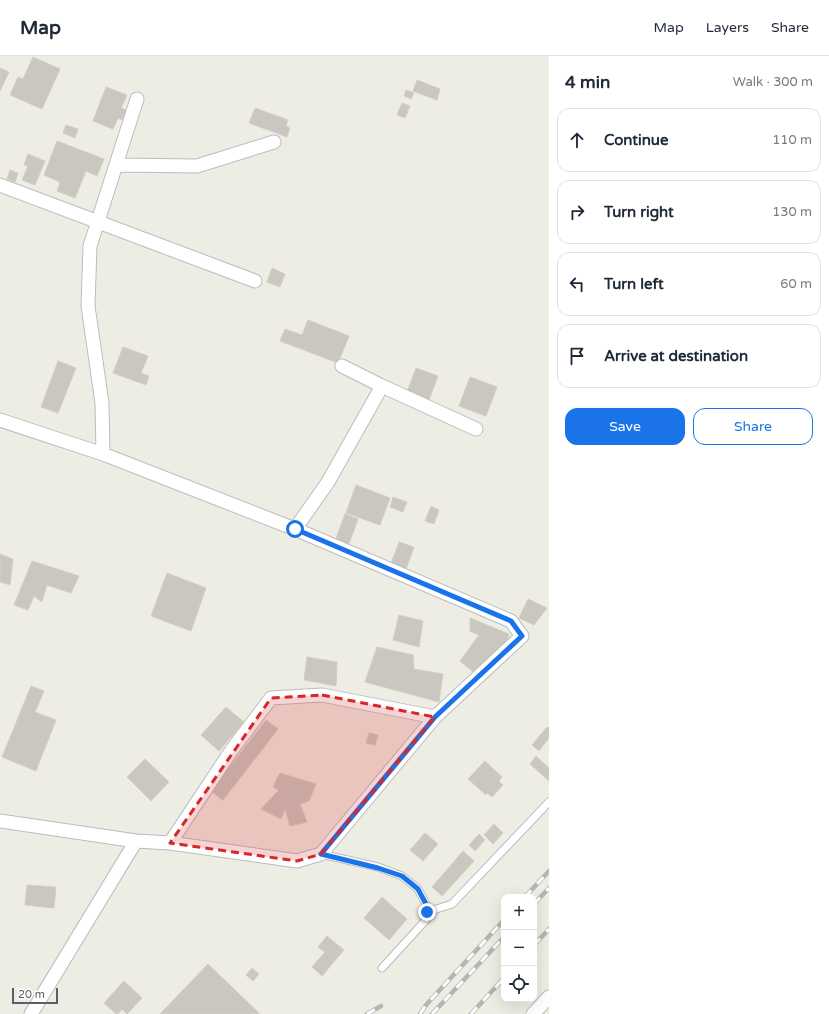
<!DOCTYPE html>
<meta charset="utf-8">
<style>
:root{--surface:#fff;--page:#f2f2f3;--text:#1f2937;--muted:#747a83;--line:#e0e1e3;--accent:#1a73e8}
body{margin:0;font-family:"Varela Round",sans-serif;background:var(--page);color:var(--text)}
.controls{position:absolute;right:12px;bottom:12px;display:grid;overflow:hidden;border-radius:8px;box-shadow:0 4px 16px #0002}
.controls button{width:36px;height:36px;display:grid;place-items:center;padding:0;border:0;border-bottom:1px solid var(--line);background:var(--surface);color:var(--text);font:20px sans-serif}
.scale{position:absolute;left:12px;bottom:10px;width:46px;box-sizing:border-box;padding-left:4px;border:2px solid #5b5e64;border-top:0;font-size:11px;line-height:14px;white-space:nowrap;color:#5b5e64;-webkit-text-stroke:3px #fff;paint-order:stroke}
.stop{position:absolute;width:12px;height:12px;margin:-9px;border:3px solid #1a73e8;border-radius:50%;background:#fff}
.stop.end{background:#1a73e8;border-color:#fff;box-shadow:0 1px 4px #0008}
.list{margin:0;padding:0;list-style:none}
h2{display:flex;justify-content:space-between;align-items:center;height:52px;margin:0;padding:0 16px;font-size:17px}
h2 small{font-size:13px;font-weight:400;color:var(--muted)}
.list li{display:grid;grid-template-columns:26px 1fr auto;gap:12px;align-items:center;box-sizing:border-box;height:64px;margin:0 8px 8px;padding:0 8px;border:1px solid var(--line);border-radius:12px}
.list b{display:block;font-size:15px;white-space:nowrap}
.list em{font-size:13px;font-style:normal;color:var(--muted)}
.actions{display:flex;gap:8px;padding:12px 16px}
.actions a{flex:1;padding:9px 0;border:1px solid var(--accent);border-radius:12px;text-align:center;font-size:14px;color:var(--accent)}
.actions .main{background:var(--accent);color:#fff}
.icon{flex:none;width:22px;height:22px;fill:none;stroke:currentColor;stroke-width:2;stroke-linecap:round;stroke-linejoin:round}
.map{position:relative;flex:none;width:549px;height:958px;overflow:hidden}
header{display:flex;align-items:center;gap:24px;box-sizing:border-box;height:56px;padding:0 20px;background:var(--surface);border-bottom:1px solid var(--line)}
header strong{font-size:19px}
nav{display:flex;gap:22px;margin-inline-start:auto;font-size:14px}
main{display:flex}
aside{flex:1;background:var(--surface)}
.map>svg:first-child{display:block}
.building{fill:#c9c7c0;stroke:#d3d0c1}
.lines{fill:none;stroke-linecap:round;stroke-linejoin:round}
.lane-casing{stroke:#bbbcc2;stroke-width:9}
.street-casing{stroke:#bbbcc2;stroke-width:15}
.lane{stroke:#fff;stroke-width:7}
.street{stroke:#fff;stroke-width:13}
.rail-casing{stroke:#b4b5b5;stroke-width:4.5}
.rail{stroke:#fff;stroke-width:3;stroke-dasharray:9;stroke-linecap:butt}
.route{stroke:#1a73e8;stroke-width:5}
.marked{fill:#d62828;fill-opacity:0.2;stroke:#d62828;stroke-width:3;stroke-dasharray:8 5;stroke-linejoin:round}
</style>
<header>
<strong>Map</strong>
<nav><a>Map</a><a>Layers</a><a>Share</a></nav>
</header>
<main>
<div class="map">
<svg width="549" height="958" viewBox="0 0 549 958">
<rect width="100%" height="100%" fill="#eeede3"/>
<path class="building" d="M33 1 60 13 42 53 10 39 18 21 23 23Z
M0 12 9 16 0 35Z
M417 24 440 33 437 44 413 35Z
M106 31 127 39 121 52 126 54 122 64 118 62 113 73 93 65Z
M406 34 414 37 411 43 404 40Z
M402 47 410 50 405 62 397 59Z
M255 52 288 64 286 70 290 72 287 81 249 67Z
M66 69 78 73 75 82 63 77Z
M57 85 104 103 97 120 86 115 75 142 57 135 60 126 44 119Z
M28 98 45 105 35 129 22 124 28 110 24 109Z
M10 114 18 117 15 126 7 123Z
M272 212 285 218 280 231 267 226Z
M308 264 349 280 338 307 280 285 285 273 302 279Z
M123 291 148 300 141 317 149 320 146 329 113 317Z
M58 305 76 312 58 357 41 351Z
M416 312 438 320 429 344 407 336Z
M470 321 497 331 486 360 459 350Z
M356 429 390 442 380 469 346 457Z
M393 441 407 446 403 456 390 451Z
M431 450 439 454 434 468 425 465Z
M345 458 358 463 347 493 334 488Z
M399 486 414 491 404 519 389 513Z
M0 498 13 503 10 529 0 526Z
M32 505 79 520 71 537 47 529 42 546 34 540 28 554 14 549Z
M167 517 206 532 191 575 151 560Z
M528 543 547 552 534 569 519 562Z
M399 559 423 565 419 591 393 584Z
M470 562 509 578 505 591 478 620 460 605 479 579 470 575Z
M377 591 413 599 414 613 443 618 439 646 365 626Z
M307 601 337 606 336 630 304 624Z
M31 630 44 635 35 656 56 664 36 715 2 701Z
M226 651 244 666 219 695 201 679Z
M266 664 278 673 223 744 211 735Z
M547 671 549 672V682L539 695 532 689Z
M369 677 378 679 375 689 366 687Z
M536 700 549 712V725L530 708Z
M145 703 169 726 151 745 127 721Z
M485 705 502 721 499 725 503 729 492 741 487 737 486 739 468 723Z
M280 717 316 728 309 745 300 748 307 766 290 770 285 753 281 763 261 753 279 734 273 731Z
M494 768 503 777 493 788 484 779Z
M425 777 438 788 423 805 410 794Z
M479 778 485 784 475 795 469 789Z
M463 795 474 805 442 840 432 831Z
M27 829 56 831 54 852 25 849Z
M382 841 407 863 389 884 364 862Z
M327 880 344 894 322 920 312 911 325 896 318 891Z
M208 908 260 958H160Z
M252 912 259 918 253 925 246 919Z
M124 925 142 942 127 958 122 953 118 958H116L104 947Z"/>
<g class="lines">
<defs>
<path id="lane" d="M321 798 378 811 402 820 418 833 427 850 426 864 382 912
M427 856 452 848 549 746"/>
<path id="street" d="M116 109 197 110 274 86
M0 129 255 225
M342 310 382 330 476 373
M0 364 103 398 295 473 511 565 522 580 435 661 321 798 297 805 170 787 136 785 0 765
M103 398 102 347 88 250 90 190 137 43
M295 473 328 426 382 330
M170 787 231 695 271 642 322 639 435 661
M31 958 136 785
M533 958 549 941"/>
</defs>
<use href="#lane" class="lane-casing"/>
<use href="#street" class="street-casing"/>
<use href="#lane" class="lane"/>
<use href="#street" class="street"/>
<defs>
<path id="rail" d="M525 841 549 815
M534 848 549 832
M534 889 549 873
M367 958 381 950
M420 958 426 949 504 864
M432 958 504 881
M471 958 504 922"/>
</defs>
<use href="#rail" class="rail-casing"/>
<use href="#rail" class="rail"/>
</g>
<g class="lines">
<path class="route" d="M295 473 511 565 522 580 435 661 321 798 378 812 402 820 418 833 427 850V856"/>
</g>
<path class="marked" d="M322 639 435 661 321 798 297 805 170 787 271 642Z"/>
</svg>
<div class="controls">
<button>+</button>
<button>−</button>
<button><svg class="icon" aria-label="locate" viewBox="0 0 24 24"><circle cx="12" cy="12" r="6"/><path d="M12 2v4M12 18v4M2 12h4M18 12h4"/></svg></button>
</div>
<div class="scale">20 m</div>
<div class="stop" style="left:295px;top:473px"></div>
<div class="stop end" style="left:427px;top:856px"></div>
</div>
<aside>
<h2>4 min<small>Walk · 300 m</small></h2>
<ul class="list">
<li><svg class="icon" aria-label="ahead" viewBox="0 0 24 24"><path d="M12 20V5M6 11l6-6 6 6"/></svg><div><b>Continue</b></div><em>110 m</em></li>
<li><svg class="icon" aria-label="right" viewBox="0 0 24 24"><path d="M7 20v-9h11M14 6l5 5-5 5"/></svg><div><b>Turn right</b></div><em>130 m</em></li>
<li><svg class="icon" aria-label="left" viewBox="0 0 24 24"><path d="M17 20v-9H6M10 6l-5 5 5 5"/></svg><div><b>Turn left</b></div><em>60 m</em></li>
<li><svg class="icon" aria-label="arrive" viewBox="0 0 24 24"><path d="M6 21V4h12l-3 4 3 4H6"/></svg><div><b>Arrive at destination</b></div></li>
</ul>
<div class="actions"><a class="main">Save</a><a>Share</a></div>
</aside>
</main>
